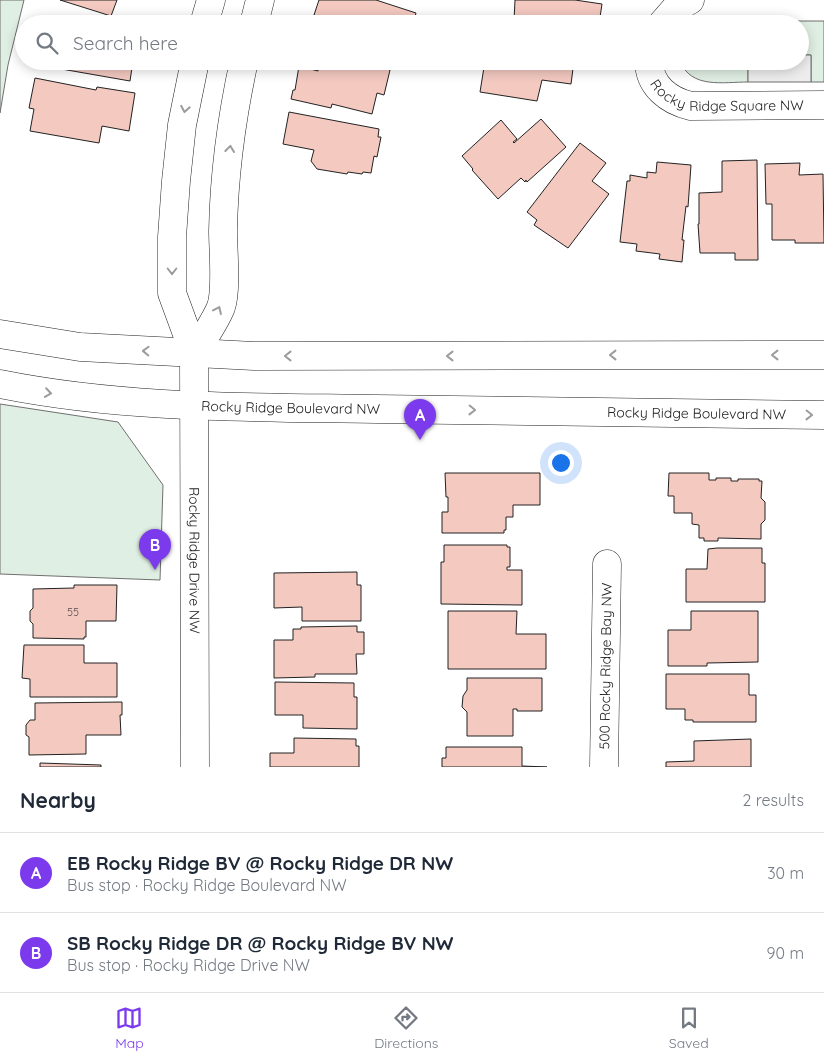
<!DOCTYPE html>
<meta charset="utf-8">
<style>
:root{--surface:#fff;--page:#f6f6f7;--text:#1f2937;--muted:#747a83;--line:#e0e1e3;--accent:#7c3aed}
body{margin:0;font-family:Quicksand,sans-serif;background:var(--page);color:var(--text)}
.you{position:absolute;left:560px;top:462px;width:18px;height:18px;margin:-12px;border:4px solid #fff;border-radius:50%;background:#1a73e8;box-shadow:0 0 0 8px #1a73e833}
.badge{display:grid;place-items:center;width:32px;height:32px;border-radius:50%;background:var(--accent);color:#fff;font-size:16px;font-weight:700}
.pin{position:absolute;translate:-50% -41px;filter:drop-shadow(0 1px 2px #0008)}
.pin::after{content:'';position:absolute;top:26px;width:18px;height:15px;background:inherit;clip-path:polygon(0 0,100% 0,50% 100%)}
.list{margin:0;padding:0;list-style:none}
h2{display:flex;justify-content:space-between;align-items:center;height:65px;margin:0;padding:0 20px;font-size:21px}
h2 small{font-size:16px;font-weight:400;color:var(--muted)}
.list li{display:grid;grid-template-columns:32px 1fr auto;gap:15px;align-items:center;box-sizing:border-box;height:80px;padding:0 20px;border-top:1px solid var(--line)}
.list b{display:block;font-size:19px;white-space:nowrap}
.list p{margin:0;font-size:16px;white-space:nowrap;color:var(--muted)}
.list em{font-size:16px;font-style:normal;color:var(--muted)}
.icon{flex:none;width:28px;height:28px;fill:none;stroke:currentColor;stroke-width:2;stroke-linecap:round;stroke-linejoin:round}
.map{position:relative;flex:none;width:824px;height:767px;overflow:hidden}
.search{position:absolute;background:var(--surface);box-shadow:0 2px 12px #0003;left:15px;right:15px;top:15px;height:55px;display:flex;align-items:center;gap:12px;box-sizing:border-box;padding:0 18px;border-radius:28px;color:var(--muted);font-size:19px}
.sheet{height:225px;background:var(--surface)}
nav{display:flex;justify-content:space-around;align-items:center;box-sizing:border-box;height:70px;border-top:1px solid var(--line);background:var(--surface);font-size:14px;color:var(--muted)}
nav a{display:grid;justify-items:center;gap:2px}
nav .on{color:var(--accent)}
.map>svg:first-child{display:block}
.green{fill:#e0efe3;stroke:#6f6f6f}
.parking{fill:#ededed;stroke:#6f6f6f}
.building{fill:#f3c9c0;stroke:#222}
.lines{fill:none;stroke-linecap:round;stroke-linejoin:round}
.minor-casing{stroke:#222;stroke-width:29}
.tertiary-casing{stroke:#222;stroke-width:29}
.minor{stroke:#fff;stroke-width:28}
.tertiary{stroke:#fff;stroke-width:28}
.oneway{stroke:#9c9c9c}
.labels{text-anchor:middle;stroke-width:4;stroke-linejoin:round;paint-order:stroke}
.number-label{font-size:11px;fill:#564c4a}
.street-label{font-size:14px;fill:#222;stroke:#fff}
</style>
<div class="map">
<svg width="824" height="767" viewBox="0 0 824 767">
<rect width="100%" height="100%" fill="#fff"/>
<path class="green" d="M0 0H24L8 65 0 113Z
M704 21H824V82H811V55H800V24H697Z
M680 61H748V82C723 82 691 89 680 61Z
M0 404 118 422 163 485 160 580 0 574Z"/>
<path class="parking" d="M800 55H811V82H748V61H800Z"/>
<path class="building" d="M60 0H117L111 16Z
M319 0H376L416 13 413 24H329L331 20 314 15Z
M515 0H575L602 4 599 24H534L514 21Z
M54 20 73 24H53Z
M51 61H133L130 81 50 67Z
M320 61H359L390 70 384 95 377 93 372 114 332 104 331 108 291 99 293 90H295L299 66 318 71Z
M485 61H574L571 84 542 80 537 101 480 92Z
M35 78 96 90 97 87 135 93 129 131 102 126 99 143 30 131 34 109 29 108Z
M289 112 379 129 378 137H381L377 157 374 156 371 173 363 172 362 174 348 172 347 174 317 169 311 161 314 150 283 144Z
M541 119 566 147 527 182 526 180 525 182 521 178 498 199 472 170 473 169 462 156 501 120 517 139 513 142 514 143Z
M580 143 606 163 592 181 609 194 568 248 534 225 537 220 527 212Z
M757 160 758 260H735V253H700L698 224H699V193L722 192V161Z
M657 162 691 165 688 207 686 206 682 240H684L682 262 659 259 660 254 636 251 637 244 620 242 627 181H630V175L647 178V172L656 173Z
M800 163 799 175 823 174 824 243H795V240H772V204H766L765 164Z
M445 473H540V505H513V517H506V530H504V533H442V512H448V497H446Z
M669 473H709V480H716V478H731V481H738V479H759V481H762L761 498 765 502V520L761 524V539L718 538V541H704V538H699V525L692 524V513H674V496H668Z
M444 545H507V547H510V567H507V570H522V605L441 604V562H444Z
M717 548H762V563H765V602H686V569H707L708 549Z
M357 572V585H361V621H302V607L274 608V573Z
M74 585H117L116 621H86V637H84V639L33 638V624L30 621V611L33 608V589L74 588Z
M448 611H517L516 634H546V669H448Z
M691 611H758V662L707 663V666H668V630H691Z
M357 626V632H364V654H356L357 674H315V677L274 678V640H293V629H301V627Z
M24 645H84V663H117V697H30V679L22 678Z
M666 674H749V695H756V722H693V720H685V709H666Z
M467 678H542V711H517V709H513V736H467V712L462 707 463 696 467 690Z
M275 682 354 683V697H357V729L303 728V715H275Z
M122 702V715H120L121 735H86V754L29 755V737L26 735V725L30 720H35V703Z
M294 738 356 739V746H359V767H270V753H294Z
M751 739V767H666V762L694 761V741Z
M446 747H522V766L547 767H442V758H446Z
M40 763 101 765V767H40Z"/>
<g class="lines">
<defs>
<g id="minor">
<path d="M204 24 211 0"/>
<path d="M254 24 260 0"/>
<path d="M662 24 676 8 690 0"/>
<path id="s1" d="M195 61 182 125 176 181 172 237V293L194 353 195 767"/>
<path id="s2" d="M649 61C649 86 669 101 691 106L824 105"/>
<path d="M194 353C203 339 215 322 221 307 227 290 223 250 223 231 224 174 232 116 244 61"/>
<path id="s3" d="M604 767 607 564"/>
</g>
<g id="tertiary">
<path d="M0 334 80 347 254 356 824 355"/>
<path id="s4" d="M0 384C124 409 250 407 376 409 525 411 675 413 824 415"/>
</g>
</defs>
<use href="#minor" class="minor-casing"/>
<use href="#tertiary" class="tertiary-casing"/>
<use href="#minor" class="minor"/>
<use href="#tertiary" class="tertiary"/>
</g>
<defs><path id="oneway-chevron" d="M-2-3.5L2.5 0L-2 3.5" fill="none" stroke-width="1.6" stroke-linecap="round" stroke-linejoin="round" transform="scale(1.25)"/></defs>
<g class="oneway">
<use href="#oneway-chevron" transform="translate(185 109) rotate(100)"/>
<use href="#oneway-chevron" transform="translate(230 149) rotate(-83)"/>
<use href="#oneway-chevron" transform="translate(172 271) rotate(90)"/>
<use href="#oneway-chevron" transform="translate(218 310) rotate(-65)"/>
<use href="#oneway-chevron" transform="translate(146 351) rotate(-178)"/>
<use href="#oneway-chevron" transform="translate(613 355) rotate(180)"/>
<use href="#oneway-chevron" transform="translate(775 355) rotate(180)"/>
<use href="#oneway-chevron" transform="translate(288 356) rotate(180)"/>
<use href="#oneway-chevron" transform="translate(450 356) rotate(180)"/>
<use href="#oneway-chevron" transform="translate(48 393) rotate(8)"/>
<use href="#oneway-chevron" transform="translate(472 410) rotate(1)"/>
<use href="#oneway-chevron" transform="translate(809 415) rotate(1)"/>
</g>
<g class="labels">
<g class="number-label">
<text x="73" y="616">55</text>
</g>
<g class="street-label">
<text dy="5" stroke="none"><textPath href="#s2" startOffset="100">Rocky Ridge Square NW</textPath></text>
<text dy="5" stroke="none"><textPath href="#s4" startOffset="292">Rocky Ridge Boulevard NW</textPath></text>
<text dy="5" stroke="none"><textPath href="#s4" startOffset="698">Rocky Ridge Boulevard NW</textPath></text>
<text dy="5" stroke="none"><textPath href="#s1" startOffset="505">Rocky Ridge Drive NW</textPath></text>
<text dy="5" stroke="none"><textPath href="#s3" startOffset="101">500 Rocky Ridge Bay NW</textPath></text>
</g>
</g>
</svg>
<div class="you"></div>
<div class="pin badge" style="left:420px;top:440px">A</div>
<div class="pin badge" style="left:155px;top:570px">B</div>
<div class="search"><svg class="icon" aria-label="search" viewBox="0 0 24 24"><circle cx="10" cy="10" r="6"/><path d="M15 15l6 6"/></svg>Search here</div>
</div>
<section class="sheet">
<h2>Nearby<small>2 results</small></h2>
<ul class="list">
<li><span class="badge">A</span><div><b>EB Rocky Ridge BV @ Rocky Ridge DR NW</b><p>Bus stop · Rocky Ridge Boulevard NW</p></div><em>30 m</em></li>
<li><span class="badge">B</span><div><b>SB Rocky Ridge DR @ Rocky Ridge BV NW</b><p>Bus stop · Rocky Ridge Drive NW</p></div><em>90 m</em></li>
</ul>
</section>
<nav>
<a class="on"><svg class="icon" aria-label="map" viewBox="0 0 24 24"><path d="M3 6l6-2 6 2 6-2v14l-6 2-6-2-6 2zM9 4v14M15 6v14"/></svg>Map</a>
<a><svg class="icon" aria-label="directions" viewBox="0 0 24 24"><path d="M12 3l9 9-9 9-9-9zM9 14v-3h6M13 9l2 2-2 2"/></svg>Directions</a>
<a><svg class="icon" aria-label="saved" viewBox="0 0 24 24"><path d="M7 4h10v16l-5-4-5 4z"/></svg>Saved</a>
</nav>
